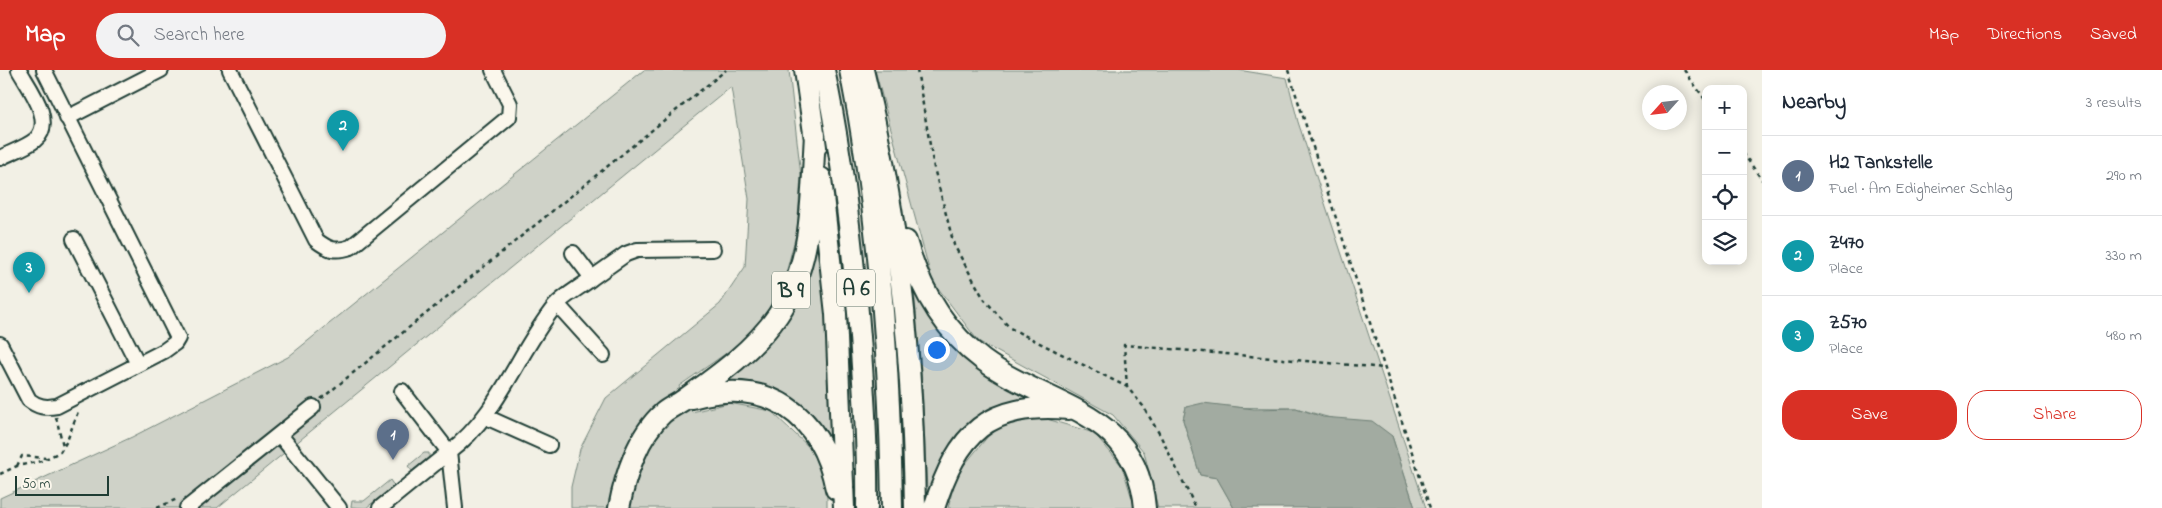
<!DOCTYPE html>
<meta charset="utf-8">
<style>
:root{--surface:#fff;--page:#f2f2f3;--text:#1f2937;--muted:#747a83;--line:#e0e1e3;--accent:#d93025}
body{margin:0;font-family:"Indie Flower",sans-serif;background:var(--page);color:var(--text)}
.controls{position:absolute;right:15px;top:15px;display:grid;overflow:hidden;border-radius:10px;box-shadow:0 2px 12px #0003}
.controls button{width:45px;height:45px;display:grid;place-items:center;padding:0;border:0;border-bottom:1px solid var(--line);background:var(--surface);color:var(--text);font:25px sans-serif}
.compass{position:absolute;left:1642px;top:15px;width:45px;height:45px;border-radius:50%;background:var(--surface);box-shadow:0 2px 12px #0003;rotate:243deg}
.scale{position:absolute;left:15px;bottom:12px;width:94px;box-sizing:border-box;padding-left:5px;border:2px solid #1f3d34;border-top:0;font-size:14px;line-height:18px;white-space:nowrap;color:#1f3d34;-webkit-text-stroke:4px #fbf7ec;paint-order:stroke}
.you{position:absolute;left:936px;top:279px;width:18px;height:18px;margin:-12px;border:4px solid #fff;border-radius:50%;background:#1a73e8;box-shadow:0 0 0 8px #1a73e833}
.badge{display:grid;place-items:center;width:32px;height:32px;border-radius:50%;background:var(--accent);color:#fff;font-size:16px;font-weight:700}
.pin{position:absolute;translate:-50% -41px;filter:drop-shadow(0 1px 2px #0008)}
.pin::after{content:'';position:absolute;top:26px;width:18px;height:15px;background:inherit;clip-path:polygon(0 0,100% 0,50% 100%)}
.list{margin:0;padding:0;list-style:none}
h2{display:flex;justify-content:space-between;align-items:center;height:65px;margin:0;padding:0 20px;font-size:21px}
h2 small{font-size:16px;font-weight:400;color:var(--muted)}
.list li{display:grid;grid-template-columns:32px 1fr auto;gap:15px;align-items:center;box-sizing:border-box;height:80px;padding:0 20px;border-top:1px solid var(--line)}
.list b{display:block;font-size:19px;white-space:nowrap}
.list p{margin:0;font-size:16px;white-space:nowrap;color:var(--muted)}
.list em{font-size:16px;font-style:normal;color:var(--muted)}
.actions{display:flex;gap:10px;padding:15px 20px}
.actions a{flex:1;padding:11px 0;border:1px solid var(--accent);border-radius:20px;text-align:center;font-size:18px;color:var(--accent)}
.actions .main{background:var(--accent);color:#fff}
.icon{flex:none;width:28px;height:28px;fill:none;stroke:currentColor;stroke-width:2;stroke-linecap:round;stroke-linejoin:round}
.map{position:relative;flex:none;width:1762px;height:438px;overflow:hidden}
header{display:flex;align-items:center;gap:30px;box-sizing:border-box;height:70px;padding:0 25px;background:var(--accent);color:#fff}
header strong{font-size:24px}
nav{display:flex;gap:28px;margin-inline-start:auto;font-size:18px}
.search{width:350px;height:45px;background:var(--page);display:flex;align-items:center;gap:12px;box-sizing:border-box;padding:0 18px;border-radius:28px;color:var(--muted);font-size:19px}
main{display:flex}
aside{flex:1;background:var(--surface)}
.map>svg:first-child{display:block}
.green{fill:#cfd2c8;stroke:#77887e}
.water{fill:#a2aba1;stroke:#6e7f75}
.lines{fill:none;stroke-linecap:round;stroke-linejoin:round}
.minor-casing{stroke:#1f3d34;stroke-width:18}
.highway-casing{stroke:#1f3d34;stroke-width:24}
.path{stroke:#1f3d34;stroke-width:2.5;stroke-dasharray:4 4;stroke-linecap:butt}
.minor{stroke:#fbf7ec;stroke-width:14}
.highway{stroke:#fbf7ec;stroke-width:20}
.labels{text-anchor:middle;stroke-width:4.5;stroke-linejoin:round;paint-order:stroke}
.shield{fill:#fbf7ec;stroke:#61756b;stroke-width:1}
.shield-label{font-size:21px;font-weight:bold;fill:#1f3d34}
</style>
<header>
<strong>Map</strong>
<div class="search"><svg class="icon" aria-label="search" viewBox="0 0 24 24"><circle cx="10" cy="10" r="6"/><path d="M15 15l6 6"/></svg>Search here</div>
<nav><a>Map</a><a>Directions</a><a>Saved</a></nav>
</header>
<main>
<div class="map">
<svg width="1762" height="438" viewBox="0 0 1762 438">
<rect width="100%" height="100%" fill="#f2f0e5"/>
<filter id="ink" filterUnits="userSpaceOnUse"><feTurbulence type="fractalNoise" baseFrequency=".02" numOctaves="2"/><feDisplacementMap in="SourceGraphic" scale="10" xChannelSelector="R" yChannelSelector="G"/><feConvolveMatrix kernelMatrix="1 2 1 2 8 2 1 2 1" color-interpolation-filters="sRGB"/></filter>
<g filter="url(#ink)">
<path class="green" d="M644 0H789L801 106 797 161 783 215 765 245 738 275 679 316 692 342 729 333 771 341 813 381 827 420V438H571V417L580 379 606 328 720 234 745 197 749 129 731 17 217 438H0V428L132 367 288 287Z
M875 0H1238L1287 8 1298 52 1426 438H1415L1392 366 1296 338 1186 337 1183 350 1200 405 1217 408 1234 438H1158L1144 382 1113 345 978 271 932 210Z
M818 169 828 258 831 369 829 370 724 315 722 309 749 286 813 170Z
M914 219 1038 328 1016 334 929 422 927 420 922 312Z
M1040 347 1094 363 1122 396 1135 438H948L956 405 994 359Z
M424 383H429V387L412 401 408 396Z
M390 410 394 416 366 438 351 437 352 431H364Z"/>
<path class="water" d="M1203 333 1254 339 1296 338 1323 347 1372 351 1392 366 1415 438H1234L1217 408 1200 405 1183 350 1186 337Z"/>
<g class="lines">
<defs>
<path id="minor" d="M230 0 316 170C329 180 335 182 351 177L509 47 510 34 493 0
M67 48 161 0
M0 88C11 82 25 78 35 70 56 52 29 18 19 0
M74 169 138 294
M592 208 626 184 637 180 713 179
M557 234 603 285
M0 274 29 330C38 337 45 338 57 336L164 281 175 273 178 268 44 0
M486 347 549 375
M280 365 339 438
M187 438 313 337
M380 438 449 382 402 321
M455 438 449 382C499 345 517 283 555 236 565 225 581 217 592 208L573 183"/>
<path id="highway" d="M805 0 816 77
M824 0C843 88 853 178 860 267 864 324 868 381 867 438
M850 0C879 144 890 291 892 438
M863 0C899 144 913 290 915 438
M821 108 836 244 844 438
M906 171C920 219 943 260 983 290 1048 338 1137 339 1145 438
M692 328C768 306 821 344 836 419
M619 438C625 406 638 365 663 343 669 338 676 335 682 331 717 306 754 280 778 245 814 193 811 126 815 65
M934 438C958 363 987 332 1069 339"/>
</defs>
<use href="#minor" class="minor-casing"/>
<use href="#highway" class="highway-casing"/>
<path class="path" d="M917 0 934 98 954 175 984 229 1010 258 1127 317 1143 336 1160 365 1196 438
M1288 0 1430 438
M1684 0 1706 31
M1743 83 1762 110
M1127 317 1124 275 1385 298
M321 329 726 0
M56 347 63 376
M17 396 22 386 46 388
M0 404 17 396 41 391 60 382 67 371 79 339
M157 438 177 429"/>
<use href="#minor" class="minor"/>
<use href="#highway" class="highway"/>
</g>
</g>
<g class="labels">
<g class="shield">
<rect x="837" y="199.5" width="38" height="37" rx="4"/>
<rect x="772" y="201.5" width="38" height="37" rx="4"/>
</g>
<g class="shield-label">
<text x="856" y="225">A 6</text>
<text x="791" y="227">B 9</text>
</g>
</g>
</svg>
<div class="controls">
<button>+</button>
<button>−</button>
<button><svg class="icon" aria-label="locate" viewBox="0 0 24 24"><circle cx="12" cy="12" r="6"/><path d="M12 2v4M12 18v4M2 12h4M18 12h4"/></svg></button>
<button><svg class="icon" aria-label="layers" viewBox="0 0 24 24"><path d="M12 4l9 5-9 5-9-5zM3 14l9 5 9-5"/></svg></button>
</div>
<svg class="compass" viewBox="-18 -18 36 36"><path d="M0-13l5 13h-10z" fill="#e53935"/><path d="M0 13l5-13h-10z" fill="#747a83"/></svg>
<div class="scale">50 m</div>
<div class="you"></div>
<div class="pin badge" style="left:393px;top:390px;background:#5c6f8a">1</div>
<div class="pin badge" style="left:343px;top:81px;background:#0f9aa8">2</div>
<div class="pin badge" style="left:29px;top:223px;background:#0f9aa8">3</div>
</div>
<aside>
<h2>Nearby<small>3 results</small></h2>
<ul class="list">
<li><span class="badge" style="background:#5c6f8a">1</span><div><b>H2 Tankstelle</b><p>Fuel · Am Edigheimer Schlag</p></div><em>290 m</em></li>
<li><span class="badge" style="background:#0f9aa8">2</span><div><b>Z470</b><p>Place</p></div><em>330 m</em></li>
<li><span class="badge" style="background:#0f9aa8">3</span><div><b>Z570</b><p>Place</p></div><em>480 m</em></li>
</ul>
<div class="actions"><a class="main">Save</a><a>Share</a></div>
</aside>
</main>
